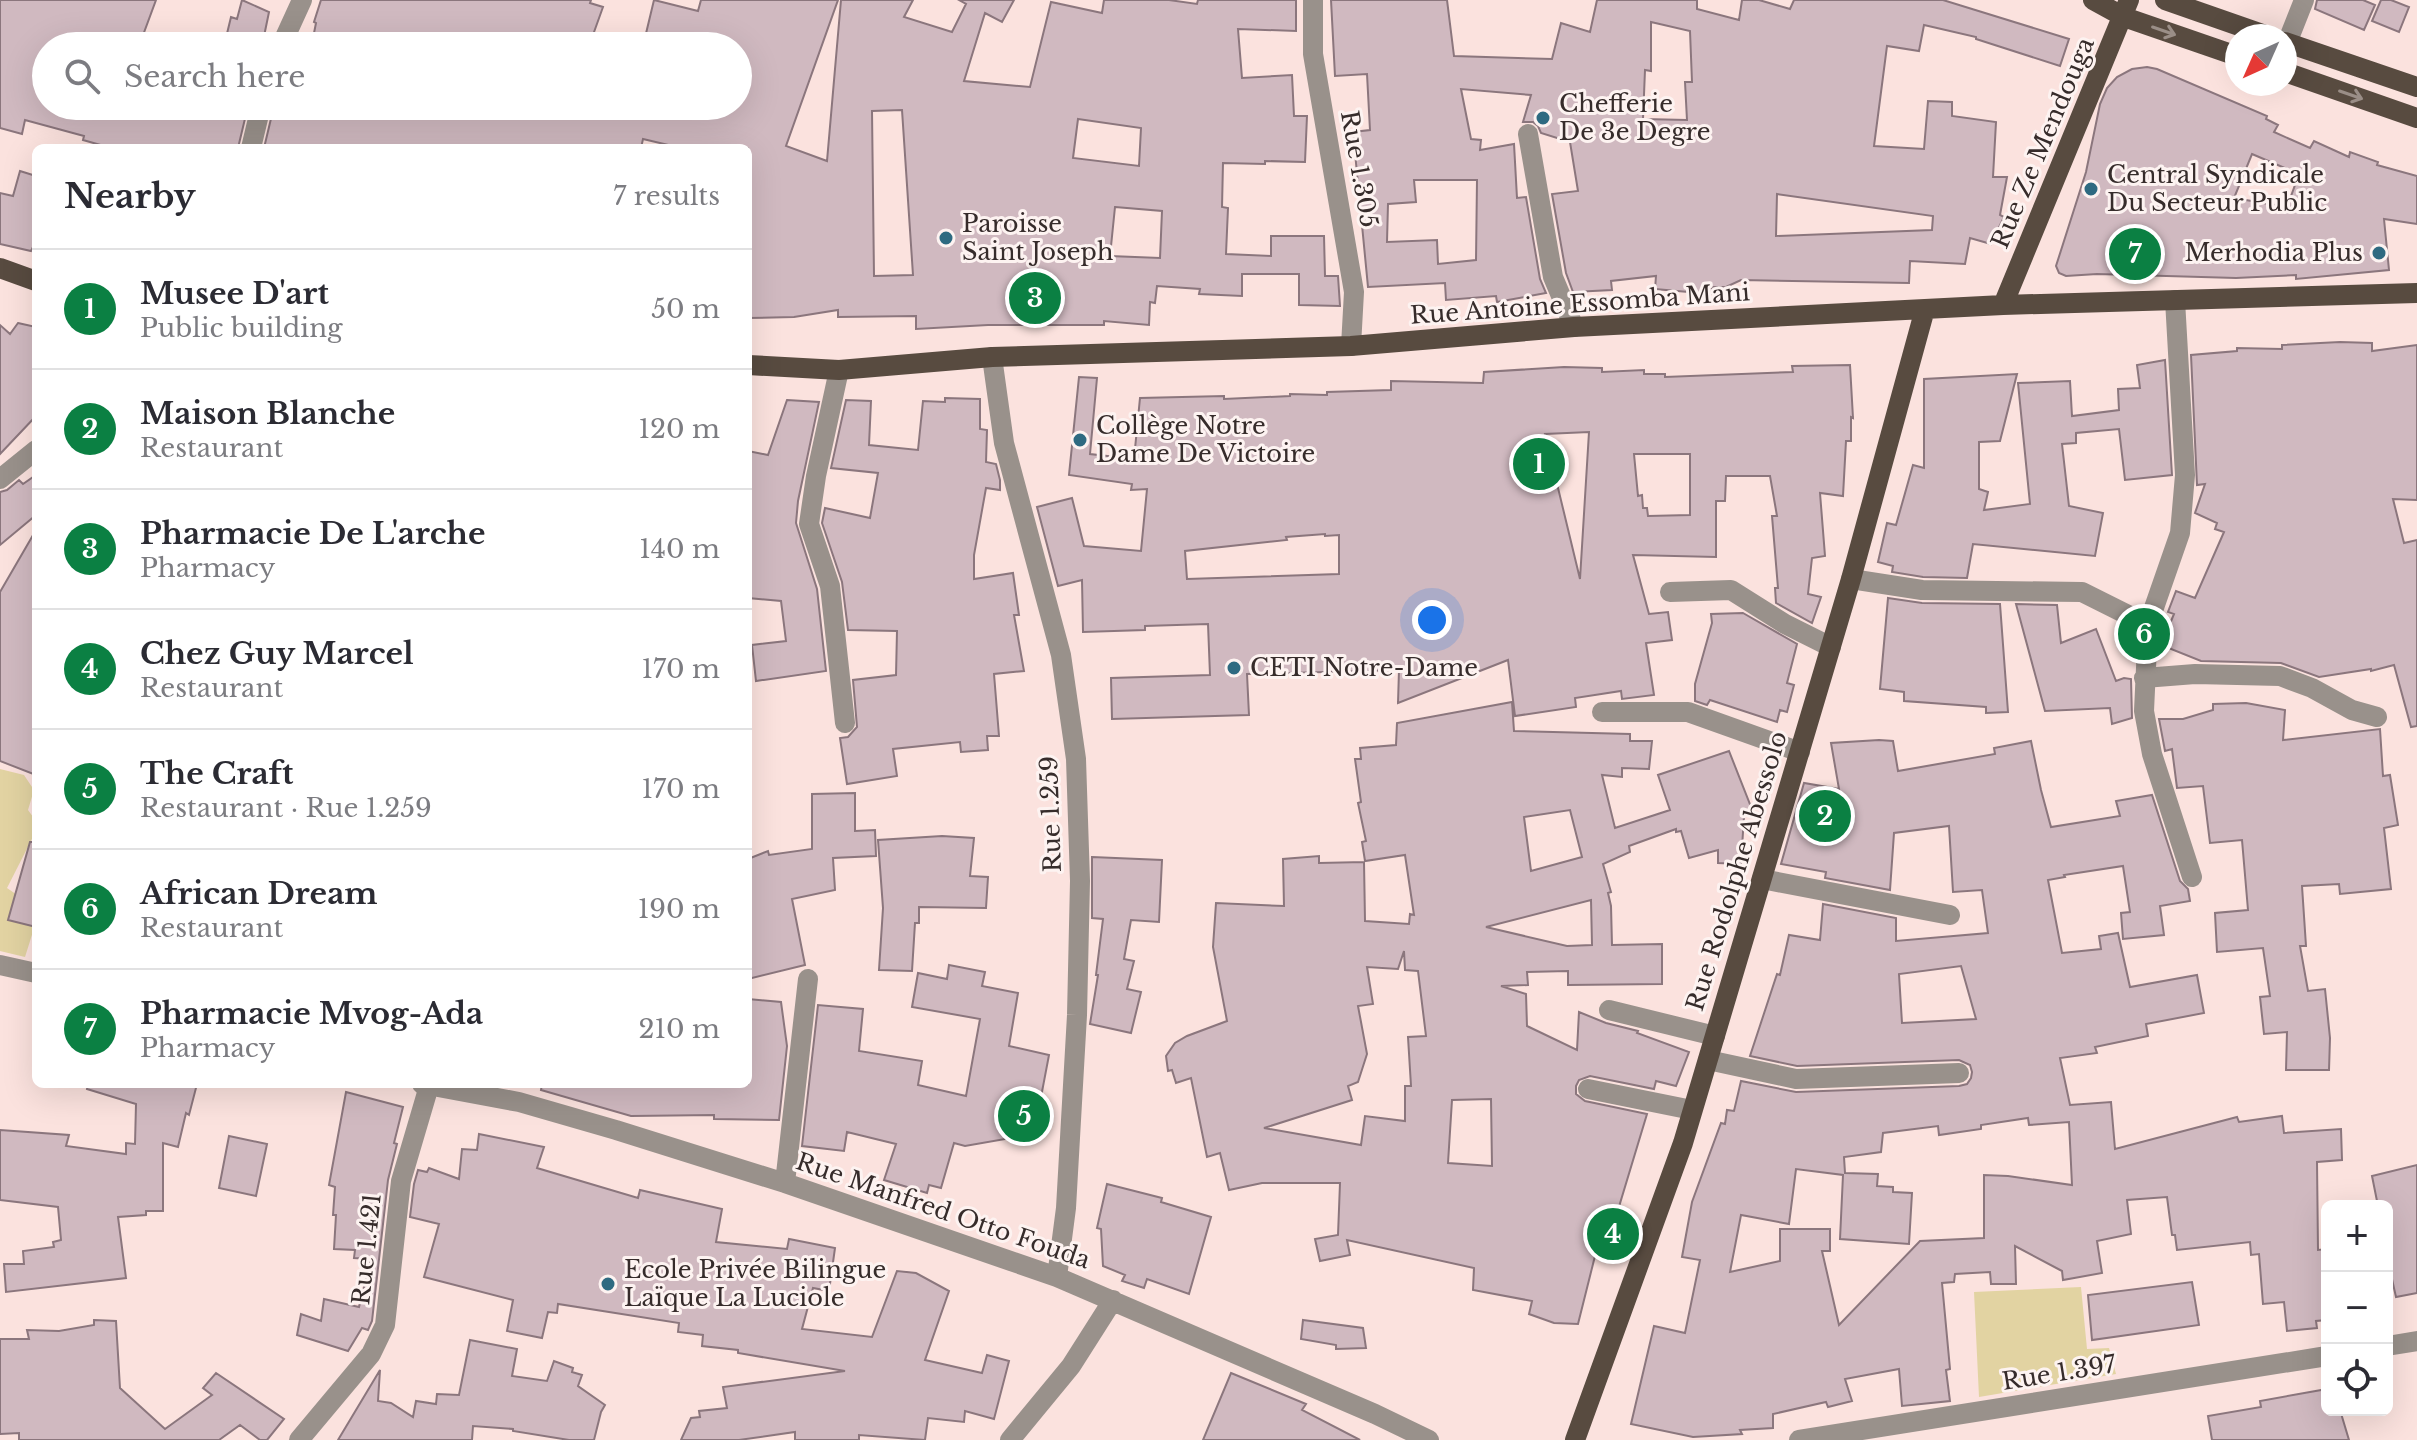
<!DOCTYPE html>
<meta charset="utf-8">
<style>
:root{--surface:#fff;--page:#f2f2f3;--text:#2b2b33;--muted:#7c7c81;--line:#e1e1e2;--accent:#0b8043}
body{margin:0;font-family:"Libre Baskerville",serif;background:var(--page);color:var(--text)}
.controls{position:absolute;right:24px;bottom:24px;display:grid;overflow:hidden;border-radius:12px;box-shadow:0 8px 32px #0002}
.controls button{width:72px;height:72px;display:grid;place-items:center;padding:0;border:0;border-bottom:2px solid var(--line);background:var(--surface);color:var(--text);font:40px sans-serif}
.compass{position:absolute;left:2225px;top:24px;width:72px;height:72px;border-radius:50%;background:var(--surface);box-shadow:0 8px 32px #0002;rotate:225deg}
.you{position:absolute;left:1432px;top:620px;width:28px;height:28px;margin:-20px;border:6px solid #fff;border-radius:50%;background:#1a73e8;box-shadow:0 0 0 12px #1a73e833}
.badge{display:grid;place-items:center;width:52px;height:52px;border-radius:50%;background:var(--accent);color:#fff;font-size:26px;font-weight:700}
.pin{position:absolute;translate:-50% -50%;border:4px solid #fff;box-shadow:0 2px 8px #0006}
.list{margin:0;padding:0;list-style:none}
h2{display:flex;justify-content:space-between;align-items:center;height:104px;margin:0;padding:0 32px;font-size:34px}
h2 small{font-size:26px;font-weight:400;color:var(--muted)}
.list li{display:grid;grid-template-columns:52px 1fr auto;gap:24px;align-items:center;box-sizing:border-box;height:120px;padding:0 32px;border-top:2px solid var(--line)}
.list b{display:block;font-size:30px;white-space:nowrap}
.list p{margin:0;font-size:26px;white-space:nowrap;color:var(--muted)}
.list em{font-size:26px;font-style:normal;color:var(--muted)}
.icon{flex:none;width:44px;height:44px;fill:none;stroke:currentColor;stroke-width:2;stroke-linecap:round;stroke-linejoin:round}
.map{position:relative;flex:none;width:2417px;height:1440px;overflow:hidden}
.search{position:absolute;background:var(--surface);box-shadow:0 8px 32px #0002;left:32px;top:32px;width:720px;height:88px;display:flex;align-items:center;gap:20px;box-sizing:border-box;padding:0 28px;border-radius:44px;color:var(--muted);font-size:30px}
.panel{position:absolute;background:var(--surface);box-shadow:0 8px 32px #0002;left:32px;top:144px;width:720px;height:944px;border-radius:12px}
.map>svg:first-child{display:block}
.green{fill:#e2d3a2}
.building{fill:#d0b9c0;stroke:#8b767d;stroke-width:2;fill-rule:evenodd}
.lines{fill:none;stroke-linecap:round;stroke-linejoin:round}
.minor{stroke:#99918b;stroke-width:20}
.major{stroke:#584b40;stroke-width:20}
.oneway{stroke:#9a8e87}
.poi-dot{fill:#2e6a81;stroke:#fdf3f1;stroke-width:3}
.labels{text-anchor:middle;stroke-width:6;stroke-linejoin:round;paint-order:stroke}
.poi-label{font-size:24px;fill:#362c2b;stroke:#fdf3f1;text-anchor:start}
.street-label{font-size:24px;fill:#362c2b;stroke:#fdf3f1}
</style>
<div class="map">
<svg width="2417" height="1440" viewBox="0 0 2417 1440">
<rect width="100%" height="100%" fill="#fbe2de"/>
<path class="green" d="M0 769 24 775 34 790 28 810 36 821V831L7 888 36 908V922L25 957 0 951Z
M2081 1287 2087 1349 2109 1348 2116 1374 1979 1397 1974 1292Z"/>
<path class="building" d="M0 0H156L139 46H46V106H151L150 109 199 118 200 106H248L238 148H111L83 140 84 136 25 120 22 134 0 128Z
M242 0 269 12 262 46H224L231 17 237 19Z
M321 0H591L590 3 603 7 589 46H356L314 33 316 23 314 22Z
M654 0 698 11 701 0H838L786 146 827 161 841 0H913L904 17 952 32 966 4 959 0H1014L1002 22 985 13 964 81 1030 87 1051 2 1102 13 1104 0H1169L1197 4 1198 0H1296V31L1238 29 1242 78 1292 75 1294 116H1307L1305 162 1265 161V164L1223 163 1222 207 1228 208 1226 254 1271 256V236H1324L1325 276H1338L1340 306 1299 305V274H1242V296L1199 294 1200 289 1157 286 1155 303 1150 302 1149 325 1104 321V325H988L916 329V316L838 317V310L794 317 748 318V148H681L643 139 641 148H264L274 106H738V46H643ZM902 110 913 275 874 276 872 111ZM1078 119 1141 128 1139 166 1073 158ZM1115 207 1162 211 1160 258 1110 256Z
M1331 0H1447L1454 56 1552 59 1561 23 1590 32 1597 0H1697V9L1739 20 1742 0H1759L1790 9 1794 0H1943L2069 39 2060 66 1976 39V37L1924 25 1919 51 1887 46 1874 146 1924 149 1928 101 1952 102V116L1996 122 1993 177H2007L2000 215 2004 217 1991 244 1970 238 1965 264 1910 261 1909 283 1741 280 1726 287H1712L1711 294 1655 289 1656 276 1611 281 1612 290 1573 292 1566 273 1552 194 1578 191 1570 142 1541 133 1538 126 1533 122H1523L1531 95 1461 89 1471 139 1481 140 1480 150 1514 144 1517 198 1526 197 1540 279 1546 293 1497 302 1496 296 1446 300 1445 283 1368 287 1353 132 1370 130 1367 74 1335 76ZM1651 22 1690 31 1692 82H1685L1687 120 1643 119 1645 70 1651 71ZM1414 180H1477L1476 260 1438 264 1437 240 1387 242 1388 204 1416 202ZM1777 194 1933 216 1932 230 1776 236Z
M2317 0H2363L2375 5 2364 30 2315 9Z
M2381 0H2391L2409 7 2399 32 2372 21Z
M2147 67 2157 69 2267 116 2266 119 2278 125 2274 132 2310 148 2314 141 2349 157 2350 152 2378 162 2377 165 2417 176V224L2384 219 2389 270 2296 279V275L2236 278 2097 274 2066 276 2059 273 2056 266 2086 172 2100 104 2107 88 2117 77 2132 69ZM2252 154 2299 174 2287 207 2234 198Z
M20 171 36 176V248L33 247 31 251 0 244V193L13 196Z
M18 323 36 327V416L0 454V325L10 334Z
M2340 342 2372 343V351L2417 345V500L2393 499 2404 543 2417 540V726L2411 727 2394 665 2371 671V669L2319 677 2281 663 2201 661 2161 645 2174 614 2168 612 2176 591 2195 598 2224 532 2215 529 2217 523 2195 513 2205 484 2197 485 2191 355 2237 351V348L2282 349V345Z
M2165 360 2172 475 2125 480 2119 429 2076 433V443L2062 444 2069 506 2103 513 2095 556 1973 544 1967 578 1923 577 1892 572 1893 566 1878 562 1887 523 1896 525 1913 465 1924 468V379L2017 374 2000 441 1979 442V489L1988 492 1984 510 2030 504 2018 383 2070 381 2072 416 2119 410 2118 389 2140 388 2137 365Z
M1850 365 1853 418 1851 417V441H1846L1843 496 1820 493 1825 556 1812 558 1808 594 1821 597 1812 623 1776 603 1775 588H1778L1772 516H1777L1770 476H1726L1725 501H1716V557L1633 555 1649 614 1668 612 1672 640 1646 643 1654 695 1622 699 1621 691 1575 698 1576 707 1515 716 1508 660 1398 703 1399 670 1247 674 1249 715 1112 719 1111 678 1210 675 1208 624 1145 626V630L1083 632 1082 580 1058 586 1037 507 1072 498 1084 546 1141 551 1147 489 1131 490 1132 484 1069 475 1079 377 1097 378 1090 454 1134 459 1140 398 1224 396V399L1290 396V394L1327 395V392L1391 390V381L1483 383 1484 372 1564 367 1602 368V372L1644 370V374H1665V377L1793 372 1792 366ZM1589 432 1580 579 1545 434ZM1634 454H1690V515L1648 516 1647 508H1643L1642 495 1638 496ZM1325 534V536L1339 535V574L1187 579 1185 551 1287 540 1286 537Z
M945 398 980 399V429L987 430 986 462 996 464 1000 480V490L986 488 974 555V579L1013 573 1019 615H1014L1024 671 994 674 999 736H987L988 750 961 752 960 742 893 749 897 776 847 784 840 738 848 737 857 727 853 680 896 675 897 631 848 630 842 582 822 523 825 508 870 518 878 473 831 468 846 400 871 401 869 445 918 450 923 401 945 402Z
M787 400 819 402 798 501 796 523 817 589 826 671 756 681 752 645 786 641 781 601 748 598V451L768 455Z
M36 475V515L0 545V492L7 490 19 480 23 484Z
M36 530V775L0 761V592Z
M1888 598 1922 603 2000 604 2008 712 1986 713V707L1904 701V692L1880 689Z
M2016 604 2057 605 2061 643 2096 629 2116 681 2124 678 2131 679 2132 718 2112 724 2110 708 2045 711Z
M1743 613 1797 644 1787 683 1794 685 1787 712 1780 710 1777 722 1710 700 1707 705 1695 701V684L1712 623 1711 614Z
M1512 702 1514 731 1630 734V741H1652L1649 769 1622 768V777L1602 775 1615 828 1670 810 1658 775 1729 751 1753 812 1744 816 1741 864 1718 863V850L1689 858 1681 831 1676 832V829L1629 846 1630 852 1603 864 1611 892 1608 893 1611 906 1612 945 1662 944V984L1568 985V971L1527 972 1528 985 1501 986 1526 994 1527 1026 1577 1050 1579 1012 1606 1023 1638 1031 1637 1033 1689 1052 1676 1086 1656 1081 1654 1089 1590 1076 1579 1080 1576 1086V1094L1585 1101 1647 1114 1618 1210 1624 1213 1612 1260 1595 1256 1578 1324 1554 1323 1529 1314 1532 1301 1473 1290 1474 1268 1347 1240 1350 1255 1320 1261 1315 1239 1338 1235 1340 1183H1262L1229 1190 1220 1153 1207 1157 1191 1078 1176 1083 1172 1070 1168 1071 1166 1056 1175 1043 1187 1036 1227 1021 1213 947 1216 903 1284 906 1283 859 1319 856V863L1364 862 1365 921 1409 924 1410 914 1414 915 1405 855 1365 861 1362 842 1366 841 1358 803 1361 802 1355 759H1361L1360 748 1396 745 1397 723ZM1570 810 1582 857 1531 871 1524 817ZM1591 900 1592 945 1567 946 1486 927ZM1404 951 1405 970 1418 971 1426 1036 1408 1037 1411 1086H1405V1121L1365 1116 1361 1145 1264 1128 1352 1100 1348 1086 1358 1082 1367 1054 1358 1006 1373 1004 1367 967 1398 969ZM1491 1099 1492 1166 1448 1163 1452 1100Z
M2246 703 2285 710 2283 740 2380 729 2383 776 2390 775 2398 825 2384 828 2391 889 2340 894 2339 884 2302 886 2306 946H2300L2308 991 2325 989 2330 1038 2329 1070H2286L2287 1032 2264 1034 2260 997 2270 996 2263 948 2217 952 2215 913 2248 910 2242 840 2210 843 2203 786 2177 788 2172 749 2165 751 2159 719H2183L2213 710V704Z
M1879 740 1893 741 1898 771 1995 754 1994 748 2031 741 2041 790 2051 827 2120 816 2116 801 2152 795 2180 881 2188 889 2190 901 2160 906 2164 935 2123 939 2121 913 2130 912 2123 866 2064 875 2065 877 2048 880 2062 953 2101 949 2099 936 2118 933 2130 987 2197 975 2204 1013 2146 1024 2148 1036 2095 1047 2097 1053 2060 1058 2070 1105 2111 1102 2115 1149 2237 1117 2239 1122 2282 1116 2284 1133 2341 1129 2342 1160 2317 1162 2318 1250 2327 1249V1320L2316 1321 2317 1328 2287 1331 2284 1302 2263 1304 2259 1254 2251 1255 2250 1242 2177 1250 2175 1235H2172L2167 1197 2127 1200 2131 1234 2097 1241 2102 1273 2063 1280 2062 1271 2015 1246 2016 1284H1991L1990 1272 1955 1274 1954 1282 1942 1283 1950 1369 1946 1370 1950 1401 1902 1406 1899 1369 1845 1379 1852 1401 1828 1407 1826 1402 1773 1414V1428L1740 1430 1742 1434 1693 1437 1631 1424 1654 1326 1685 1333 1700 1260 1682 1257 1692 1202 1721 1123 1725 1124 1727 1110 1734 1111 1741 1081 1796 1092 1959 1086 1967 1084 1971 1078 1972 1072 1970 1065 1959 1060 1797 1066 1750 1056 1777 974 1780 975 1789 935 1820 940 1823 904 1896 918V941L1988 933 1982 890 1953 892 1949 826 1894 833 1890 890 1825 878 1826 872 1781 864 1804 783 1839 789 1831 743ZM1961 966 1976 1019 1902 1023 1899 974ZM2028 1118 2029 1125 2069 1122 2072 1185 2008 1176 1984 1175V1238L1920 1241 1839 1325 1822 1251H1830V1229H1780V1261L1730 1272 1741 1215 1789 1224 1796 1169 1843 1175 1840 1239 1909 1244 1912 1193 1893 1192V1187L1877 1186 1878 1174 1845 1173 1844 1157 1881 1152 1883 1133 1938 1126 1939 1135 1981 1129V1125Z
M855 793V831L875 830 876 856 833 858 835 890 792 899 805 965 748 979V859L768 851 769 855 812 849V794Z
M942 836 974 838 970 876 988 877 986 908 919 907V923H915L912 971 879 970 883 908 878 840Z
M30 842H36V927L8 920Z
M1092 857 1162 860 1159 922 1131 920 1124 959 1134 961 1127 989 1141 992 1131 1033 1090 1024 1098 975H1096L1103 919 1092 918Z
M949 965 985 972 982 986 1018 993 1009 1046 1049 1055 1041 1097 1044 1098 1039 1133 965 1146 954 1143 941 1188 929 1185 927 1193 884 1180 896 1144 847 1132 844 1151 802 1146 818 1005 863 1009 859 1051 922 1061 918 1085 966 1096 980 1019 912 1007 918 973 947 979Z
M748 999 781 1002 787 1046 779 1120 714 1119V1115L631 1116 541 1090 542 1084H748Z
M88 1084H197L189 1115 186 1113 178 1147 163 1143V1211H146V1215L118 1217 126 1278 6 1292 4 1264H24L23 1251 54 1247 53 1242 61 1240 58 1207 0 1200V1130L69 1135 66 1146 126 1154V1143L135 1144 136 1104 87 1089Z
M346 1092 403 1107 394 1143 397 1144 388 1180 372 1321 368 1330 362 1328 348 1351 297 1335 301 1314 321 1321 324 1299 359 1307 371 1259 354 1258 355 1250 334 1249 336 1215H333L335 1187 329 1185Z
M479 1134 544 1147 537 1168 638 1198 640 1190 722 1209 716 1242 787 1249 789 1239 835 1248 829 1291 813 1288 802 1329 872 1337 897 1271 916 1273 949 1291 925 1360 982 1373 987 1355 1009 1361 994 1419 965 1411 964 1422 928 1418 925 1440 859 1435V1440H795V1432L739 1440H681L691 1418 700 1417 699 1411 727 1408 723 1387 845 1371 738 1353V1350L702 1346 703 1335 678 1332 679 1323 558 1304 557 1313 548 1312 542 1338 507 1331 513 1300 424 1277 439 1224 410 1217 414 1184 418 1170 427 1172 429 1168 459 1179 462 1149 477 1150Z
M229 1136 267 1144 256 1196 219 1188Z
M2417 1165V1293L2396 1297 2387 1257V1206H2378L2372 1176Z
M1107 1184 1162 1198 1161 1202 1211 1217 1189 1294 1147 1279 1144 1288 1122 1281 1125 1275 1103 1266 1101 1229 1097 1228Z
M2192 1282 2199 1325 2092 1340 2088 1295Z
M94 1320 116 1321 120 1388 165 1429 212 1395 203 1388 216 1373 284 1419 267 1440H260L240 1425 219 1440H19V1433L0 1434V1339H29L27 1330 59 1331 94 1325Z
M1303 1320 1363 1328 1366 1348 1336 1349V1345L1301 1339Z
M470 1340 517 1349 512 1376 547 1381 554 1361 573 1368 572 1372 582 1375 578 1386 605 1405 601 1412 594 1440H569L513 1431V1429L473 1426 472 1440H338L380 1370 378 1401 391 1403 413 1417 416 1401 436 1404 437 1394 459 1395Z
M1231 1373 1306 1404 1302 1410 1360 1440H1203Z
M2327 1389V1410H2340L2349 1440H2212L2208 1416 2261 1407 2260 1401Z"/>
<g class="lines">
<path class="minor" d="M1313 0V54L1354 292 1351 346
M2287 43 2304 0
M281 46 302 0
M1528 134 1553 277 1574 327
M251 148 261 106
M2175 300 2185 475 2180 533 2148 625 2144 711 2152 754 2192 877
M992 357 1004 443 1061 655 1076 759 1080 881 1077 1015 1066 1208 1057 1277
M839 370 816 476 809 524 830 586 845 723
M0 479 36 450
M1851 579 1922 590 2082 592 2148 625
M1670 592 1731 590 1785 624 1831 647
M2144 678 2195 674 2280 676 2312 688 2352 710 2377 717
M1602 712H1688L1800 752
M1762 879 1950 915
M0 965 36 973
M1609 1010 1715 1036
M1708 1060 1796 1079 1959 1073
M422 1084 519 1102 616 1130 785 1183 1057 1277 1375 1414 1429 1440
M1588 1089 1692 1110
M785 1183 808 979
M2387 1346 2417 1341
M299 1440 371 1354 385 1325 401 1181 429 1086
M1010 1440 1071 1366 1113 1300
M1799 1440 2327 1356"/>
<path class="major" d="M2093 0 2124 17 2237 56
M2165 0 2268 36
M2285 42 2417 87
M2285 72 2417 118
M0 268 36 281
M2003 305 2129 0
M748 365 839 370 992 357 1351 346 1574 327 2003 305 2417 293
M1575 1440 1683 1143 1851 579 1925 309"/>
</g>
<defs><path id="oneway-shaft" d="M-6 0H5M1.5-3L5.5 0L1.5 3" fill="none" stroke-width="1.6" stroke-linecap="round" stroke-linejoin="round" transform="scale(2)"/></defs>
<g class="oneway">
<use href="#oneway-shaft" transform="translate(2164 31) rotate(19)"/>
<use href="#oneway-shaft" transform="translate(2351 95) rotate(19)"/>
</g>
<g class="poi-dot">
<circle cx="1543" cy="118" r="8"/>
<circle cx="2091" cy="189" r="8"/>
<circle cx="946" cy="238" r="8"/>
<circle cx="2379" cy="253" r="8"/>
<circle cx="1080" cy="440" r="8"/>
<circle cx="1234" cy="668" r="8"/>
<circle cx="608" cy="1284" r="8"/>
</g>
<g class="labels">
<g class="poi-label">
<text x="1559" y="112">Chefferie<tspan x="1559" dy="28">De 3e Degre</tspan></text>
<text x="2107" y="183">Central Syndicale<tspan x="2107" dy="28">Du Secteur Public</tspan></text>
<text x="962" y="232">Paroisse<tspan x="962" dy="28">Saint Joseph</tspan></text>
<text x="2363" y="261" text-anchor="end">Merhodia Plus</text>
<text x="1096" y="434">Collège Notre<tspan x="1096" dy="28">Dame De Victoire</tspan></text>
<text x="1250" y="676">CETI Notre-Dame</text>
<text x="624" y="1278">Ecole Privée Bilingue<tspan x="624" dy="28">Laïque La Luciole</tspan></text>
</g>
<g class="street-label">
<text transform="translate(2043 143) rotate(-67)" y="8">Rue Ze Mendouga</text>
<text transform="translate(1359 169) rotate(80)" y="8">Rue 1.305</text>
<text transform="translate(1580 304) rotate(-4)" y="8">Rue Antoine Essomba Mani</text>
<text transform="translate(1051 814) rotate(-92)" y="8">Rue 1.259</text>
<text transform="translate(1737 871) rotate(-73)" y="8">Rue Rodolphe Abessolo</text>
<text transform="translate(943 1211) rotate(19)" y="8">Rue Manfred Otto Fouda</text>
<text transform="translate(367 1249) rotate(-84)" y="8">Rue 1.421</text>
<text transform="translate(2059 1373) rotate(-9)" y="8">Rue 1.397</text>
</g>
</g>
</svg>
<div class="controls">
<button>+</button>
<button>−</button>
<button><svg class="icon" aria-label="locate" viewBox="0 0 24 24"><circle cx="12" cy="12" r="6"/><path d="M12 2v4M12 18v4M2 12h4M18 12h4"/></svg></button>
</div>
<svg class="compass" viewBox="-18 -18 36 36"><path d="M0-13l5 13h-10z" fill="#e53935"/><path d="M0 13l5-13h-10z" fill="#7c7c81"/></svg>
<div class="you"></div>
<div class="pin badge" style="left:1539px;top:464px">1</div>
<div class="pin badge" style="left:1825px;top:816px">2</div>
<div class="pin badge" style="left:1035px;top:298px">3</div>
<div class="pin badge" style="left:1613px;top:1234px">4</div>
<div class="pin badge" style="left:1024px;top:1116px">5</div>
<div class="pin badge" style="left:2144px;top:634px">6</div>
<div class="pin badge" style="left:2135px;top:254px">7</div>
<div class="search"><svg class="icon" aria-label="search" viewBox="0 0 24 24"><circle cx="10" cy="10" r="6"/><path d="M15 15l6 6"/></svg>Search here</div>
<section class="panel">
<h2>Nearby<small>7 results</small></h2>
<ul class="list">
<li><span class="badge">1</span><div><b>Musee D'art</b><p>Public building</p></div><em>50 m</em></li>
<li><span class="badge">2</span><div><b>Maison Blanche</b><p>Restaurant</p></div><em>120 m</em></li>
<li><span class="badge">3</span><div><b>Pharmacie De L'arche</b><p>Pharmacy</p></div><em>140 m</em></li>
<li><span class="badge">4</span><div><b>Chez Guy Marcel</b><p>Restaurant</p></div><em>170 m</em></li>
<li><span class="badge">5</span><div><b>The Craft</b><p>Restaurant · Rue 1.259</p></div><em>170 m</em></li>
<li><span class="badge">6</span><div><b>African Dream</b><p>Restaurant</p></div><em>190 m</em></li>
<li><span class="badge">7</span><div><b>Pharmacie Mvog-Ada</b><p>Pharmacy</p></div><em>210 m</em></li>
</ul>
</section>
</div>
